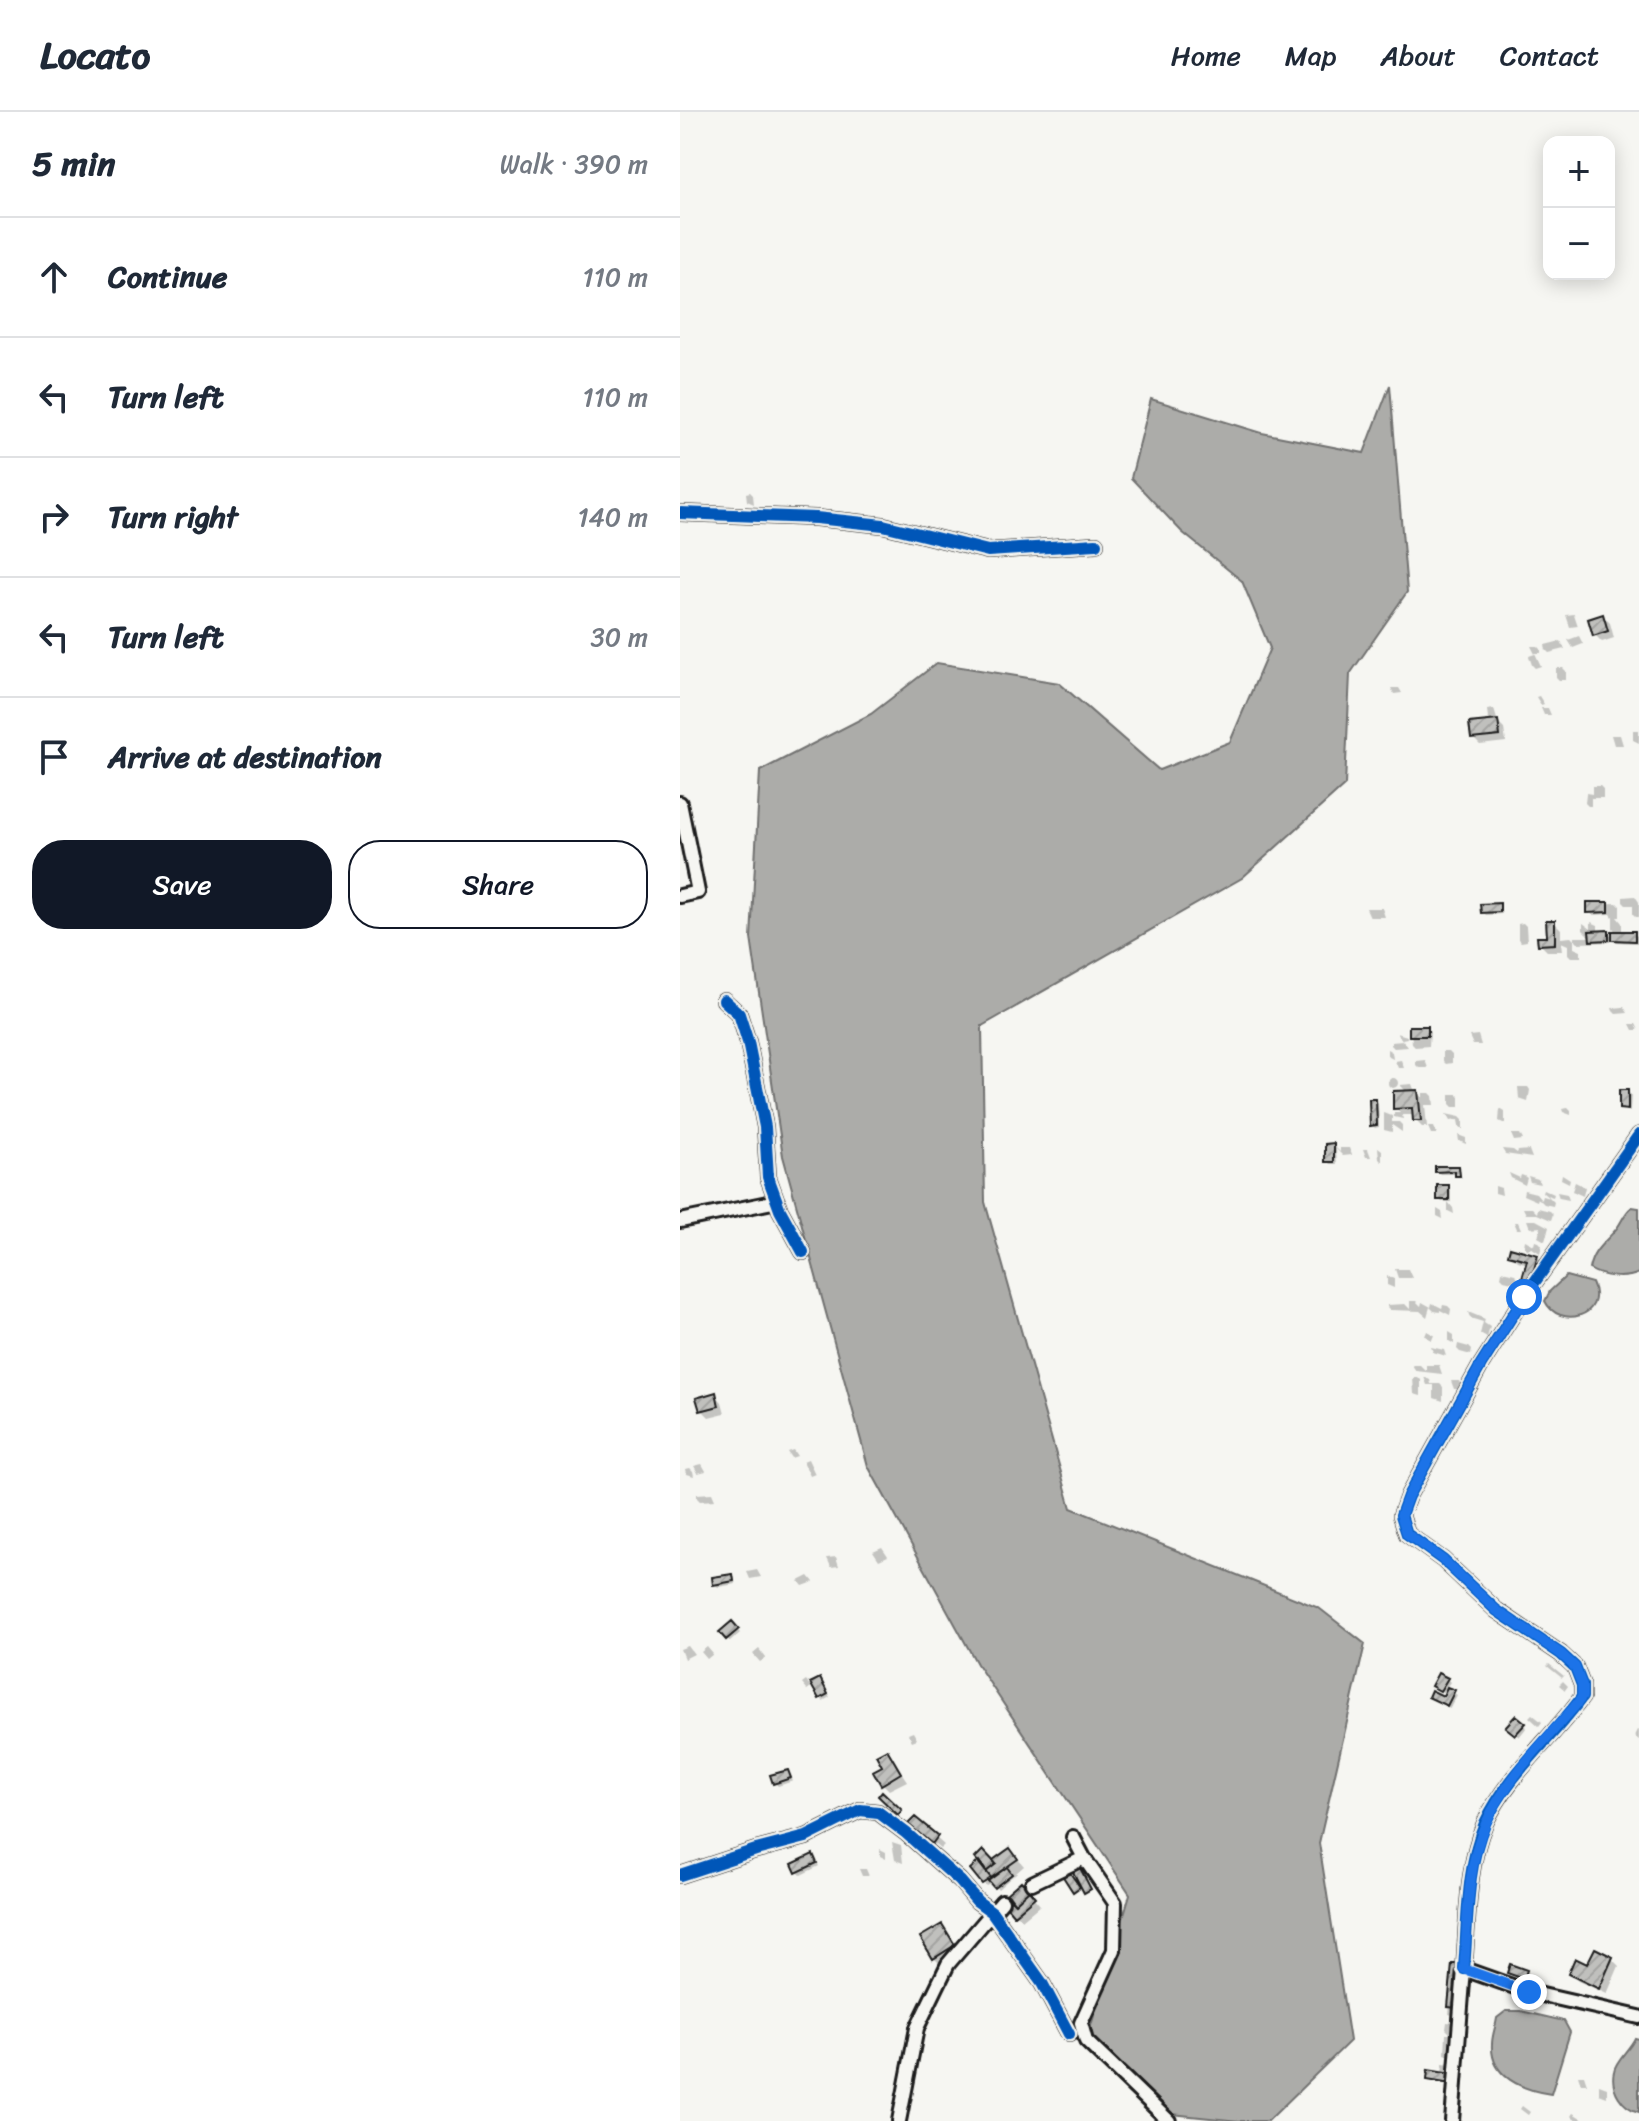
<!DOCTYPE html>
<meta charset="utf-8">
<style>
:root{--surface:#fff;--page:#f2f2f3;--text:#1f2937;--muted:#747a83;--line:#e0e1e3;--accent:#111827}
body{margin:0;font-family:Sriracha,sans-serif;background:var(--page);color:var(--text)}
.controls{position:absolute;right:24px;top:24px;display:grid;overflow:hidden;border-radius:16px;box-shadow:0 4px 20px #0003}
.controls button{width:72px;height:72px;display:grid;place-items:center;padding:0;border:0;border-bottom:2px solid var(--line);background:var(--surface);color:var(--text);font:40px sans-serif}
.stop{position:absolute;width:24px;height:24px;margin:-18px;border:6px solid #1a73e8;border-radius:50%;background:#fff}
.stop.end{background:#1a73e8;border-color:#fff;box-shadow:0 2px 8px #0008}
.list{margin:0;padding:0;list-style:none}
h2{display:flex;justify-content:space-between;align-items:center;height:104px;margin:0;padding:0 32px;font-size:34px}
h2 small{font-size:26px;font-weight:400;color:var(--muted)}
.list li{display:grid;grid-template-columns:52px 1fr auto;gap:24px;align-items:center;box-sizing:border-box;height:120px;padding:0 32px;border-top:2px solid var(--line)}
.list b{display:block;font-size:30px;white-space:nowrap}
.list em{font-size:26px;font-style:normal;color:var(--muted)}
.actions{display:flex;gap:16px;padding:24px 32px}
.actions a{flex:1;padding:18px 0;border:2px solid var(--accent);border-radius:32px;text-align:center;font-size:28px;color:var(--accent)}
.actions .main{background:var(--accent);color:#fff}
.icon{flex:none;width:44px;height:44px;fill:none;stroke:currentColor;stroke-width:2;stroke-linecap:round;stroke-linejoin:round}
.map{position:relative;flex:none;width:959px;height:2009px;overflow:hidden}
header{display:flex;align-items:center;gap:48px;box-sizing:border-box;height:112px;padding:0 40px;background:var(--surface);border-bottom:2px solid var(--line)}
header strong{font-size:38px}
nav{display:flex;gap:44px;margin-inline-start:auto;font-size:28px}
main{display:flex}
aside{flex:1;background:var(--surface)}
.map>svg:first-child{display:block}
.water{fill:#acaca9;stroke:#727271;stroke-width:2}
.shadow{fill:#0003}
.building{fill:url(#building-hatch);stroke:#1c1c1c;stroke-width:2}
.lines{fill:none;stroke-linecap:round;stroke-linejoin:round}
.street-casing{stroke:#1c1c1c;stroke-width:18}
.street{stroke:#f6f6f2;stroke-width:12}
.cycleway-casing{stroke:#f6f6f2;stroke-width:17}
.cycleway{stroke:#0057b8;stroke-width:12}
.route{stroke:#1a73e8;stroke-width:10}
</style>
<header>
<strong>Locato</strong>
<nav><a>Home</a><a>Map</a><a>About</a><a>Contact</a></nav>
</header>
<main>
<aside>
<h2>5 min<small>Walk · 390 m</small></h2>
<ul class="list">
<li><svg class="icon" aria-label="ahead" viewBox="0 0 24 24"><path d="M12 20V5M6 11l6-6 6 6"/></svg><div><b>Continue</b></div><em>110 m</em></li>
<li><svg class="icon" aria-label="left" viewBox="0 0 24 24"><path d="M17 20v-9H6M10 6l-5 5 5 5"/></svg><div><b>Turn left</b></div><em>110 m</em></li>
<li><svg class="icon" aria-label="right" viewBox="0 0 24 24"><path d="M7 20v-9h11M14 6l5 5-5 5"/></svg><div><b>Turn right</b></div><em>140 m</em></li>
<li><svg class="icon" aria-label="left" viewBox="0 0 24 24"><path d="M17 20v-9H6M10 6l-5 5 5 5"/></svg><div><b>Turn left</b></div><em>30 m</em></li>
<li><svg class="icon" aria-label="arrive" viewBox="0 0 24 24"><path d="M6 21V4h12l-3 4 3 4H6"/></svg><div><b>Arrive at destination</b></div></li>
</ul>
<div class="actions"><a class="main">Save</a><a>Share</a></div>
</aside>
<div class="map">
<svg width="959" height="2009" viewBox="0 0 959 2009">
<defs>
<pattern id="building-hatch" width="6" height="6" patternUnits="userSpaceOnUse" patternTransform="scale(2)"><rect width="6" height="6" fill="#c0c0bd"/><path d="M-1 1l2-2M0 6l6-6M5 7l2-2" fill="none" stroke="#a4a4a2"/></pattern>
</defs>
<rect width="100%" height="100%" fill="#f6f6f2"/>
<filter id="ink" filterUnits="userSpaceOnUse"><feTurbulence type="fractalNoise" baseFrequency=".0125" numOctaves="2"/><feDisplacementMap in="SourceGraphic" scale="16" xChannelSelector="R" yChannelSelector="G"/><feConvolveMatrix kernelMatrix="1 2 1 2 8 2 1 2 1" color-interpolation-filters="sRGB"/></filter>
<g filter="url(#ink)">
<path class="water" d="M710 273 727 480 670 562 665 673 562 766 302 914 305 1090 391 1396 639 1496 685 1532 639 1731 670 1929 588 2009H559L482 2001 408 1924 450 1782 297 1552 188 1354 103 1044 71 826 80 659 191 602 257 551 379 571 479 658 550 630 590 536 562 469 502 420 451 366 471 287 582 321 684 341Z
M952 1095 959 1096V1161C944 1168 923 1165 909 1157 913 1137 925 1131 937 1116 943 1108 944 1101 952 1095Z
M886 1164 912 1171C928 1204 879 1218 865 1189L870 1179Z
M826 1899H841L884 1909 890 1920 871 1982C843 1978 810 1965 812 1932 812 1923 816 1914 817 1906Z
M955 1926 959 1927V2000C942 1996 930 1977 934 1959 936 1948 950 1937 955 1926Z"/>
<path class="shadow" d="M70 380 73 383 74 392 67 389 66 381Z
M894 502 898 514 890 515 886 503Z
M923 504 930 511 934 526 922 530 915 523Z
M899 524 903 532 893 536 888 528Z
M881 529 885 537 869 541 866 538 865 533Z
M851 534H858L861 537V541H855L861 554 855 556 852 553 849 544 855 542Z
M876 556H883L886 559V568H879L876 565Z
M711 576H719L722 581 714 582Z
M859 584 864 592 861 593 856 585Z
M861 596H868L871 603H864Z
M814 597 818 611 824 617 826 630 800 633 793 626 812 610 808 606 807 598Z
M953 618H959V631L953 628Z
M931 623H940L943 633H934Z
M912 674H920L923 677V686H911V694H908L905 691 906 681 912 682Z
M955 784 959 790V805H956L953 802V793H946L943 790V785Z
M937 791 940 794V805H937L942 811V821H954L957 824V831L937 830 931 824V830L898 831 895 828V825H910L903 818V811L911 817V810L918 813V820H928L934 827 937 821 933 816V805L931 802 912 803 909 792Z
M819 793 822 802 806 803 803 800Z
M686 796H702L705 805H690Z
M874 810 881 817V826L891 825 894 828V836L901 839V845H891L888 842V833L881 830 882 839H867L860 832 869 827Z
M843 811 846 814 847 829 841 830 838 827V812Z
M944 895 948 901 936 902 933 899 932 896Z
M950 912H956L959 918H953Z
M731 916H747L750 919 749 934 735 935 732 932Z
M717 921 727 924V926L722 927 728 935 714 936 711 933V930L723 929Z
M798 923 801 933H793L789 924Z
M707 937 712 940 713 947 707 944Z
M763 939H769L772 942V951L766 952 763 949Z
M721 948 724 956H718L715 949Z
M745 948 748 956H739L736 953V949Z
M708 971a5 5 0 1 1 10 0a5 5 0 1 1-10 0Z
M732 972 735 980 743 986V981H750L753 984 754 993H745L747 1015H754L757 1022H751L748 1015H742L735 1008 734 1003H722L723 1007 714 1005V1001H720L715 996 727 980 720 973Z
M838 975H848L850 978 848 990 839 987Z
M948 980 951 983 950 1000 941 996Z
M770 982H777L780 985V995H773L770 992Z
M695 989 698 992 699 1015 695 1016 692 1013Z
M888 996 891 999V1003L883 1000 882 997Z
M820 997 825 1000V1012L819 1009Z
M704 1001 712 1004V1010H719L722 1013V1020L712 1013V1020L704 1018Z
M766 1002 780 1005 783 1008V1018L779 1015 778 1008 770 1009Z
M831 1022H840L843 1028 834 1029Z
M778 1023 786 1026V1032L779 1029Z
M653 1033 660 1040V1036H669L672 1043 663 1044 656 1037 657 1052H650L647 1049Z
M698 1035 702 1038V1050L699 1047Z
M683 1037H688L691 1045H686Z
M822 1037 833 1038 837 1041 838 1039 849 1038 852 1046 825 1042Z
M778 1056 782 1066 777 1062H760L757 1059Z
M829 1061 840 1066 841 1063 844 1064 847 1066 845 1073 831 1066Z
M882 1062 890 1067 889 1071 881 1067Z
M848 1064 858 1067 860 1072 850 1070Z
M895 1070 905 1075 903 1084 892 1079Z
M815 1074 821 1076 822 1083 815 1081Z
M768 1075 771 1078V1090H762L759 1087Z
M863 1077 874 1082 873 1085 867 1083 874 1090 873 1094 864 1092 858 1086 857 1089 843 1083 844 1078 856 1081 861 1087 862 1084 869 1086 862 1080Z
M877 1080 887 1082 889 1088 879 1086Z
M768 1090 773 1096 774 1102 768 1099Z
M843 1096H852L857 1101 858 1096 870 1099 873 1102 871 1108 857 1102H846Z
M757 1097 762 1100 763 1107 757 1104Z
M847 1108H856L869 1115 865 1129 858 1125 861 1115 850 1116Z
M834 1110H838L841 1117H837Z
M845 1128 854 1133 855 1129 859 1130 862 1133 860 1141 852 1136 847 1137 844 1134Z
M831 1142 857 1144 864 1151 851 1172 844 1165 848 1152 838 1149Z
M715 1157H728L732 1166H718Z
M822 1159 835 1162 838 1165 836 1171 824 1168 821 1165Z
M707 1164 714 1167V1176L707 1173Z
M730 1189H736L741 1194 742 1190 751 1195 752 1191 762 1196 763 1193 768 1194 771 1197 770 1203 760 1198V1200L754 1199 750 1195 747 1205 740 1199 710 1198 707 1195V1193L725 1192 730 1197Z
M788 1200 805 1207 804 1211 810 1215 807 1226 800 1222 803 1210 790 1206Z
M747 1219 754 1223 752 1228 745 1224Z
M769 1220 774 1223V1232L769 1229Z
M778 1232 789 1235 792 1238 791 1243 780 1240 777 1237Z
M751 1235 764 1238 766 1244 753 1240Z
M732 1253H740L746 1259V1253H759L762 1262 736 1259Z
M738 1265 741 1268V1284L734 1282 733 1266Z
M744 1265 750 1268 751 1272H760L763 1275V1289L754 1286V1273H747Z
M771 1269H779L782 1277H774Z
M35 1282 42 1290 45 1301 29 1305 22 1298Z
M113 1338 117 1344 111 1346 107 1340Z
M128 1347 135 1362 130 1364 123 1349Z
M22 1352 26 1359 18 1361 14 1354Z
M10 1356 13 1359 14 1364 7 1362 6 1357Z
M32 1381 35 1388 20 1389 17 1386V1382Z
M202 1435 208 1444 199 1448 193 1439Z
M156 1445 159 1454 151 1455 147 1446Z
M77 1458 81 1465 70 1467 67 1460Z
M52 1464 56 1472 38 1475 35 1472Z
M129 1464 134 1470 123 1474 119 1469Z
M52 1512 60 1521 50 1530 42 1521Z
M8 1534 14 1542 4 1547 0 1537Z
M27 1535 33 1542 27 1547 21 1540Z
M79 1537 86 1546 80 1550 73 1542Z
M869 1552 884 1564 882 1566 867 1554Z
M767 1567 770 1570 766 1576 777 1583 770 1596 753 1587 764 1586 766 1582 756 1576Z
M139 1568 150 1585 143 1589 134 1573 127 1578 122 1572 126 1569 130 1574Z
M883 1569 888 1574 885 1578 879 1573Z
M852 1602 862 1610 859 1614 849 1605Z
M836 1605 847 1615 839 1625 828 1615Z
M957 1618 959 1619V1628L954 1624Z
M233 1620 237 1627 232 1629 228 1622Z
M207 1639 227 1669 209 1678 202 1671Z
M108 1660 113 1669 98 1674 95 1671Z
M235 1707 264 1733 260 1737 238 1719Z
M212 1730 221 1733 223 1751 215 1748Z
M200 1737 206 1740V1747L200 1744Z
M330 1738 344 1754 318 1777 312 1771 306 1774 292 1757 320 1759Z
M133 1745 139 1754 121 1763 118 1760Z
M179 1757H186L189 1764H182Z
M341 1771 360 1793 342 1808 335 1801Z
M262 1814 281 1841 261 1853 254 1846Z
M932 1847 939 1854 927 1882 898 1869 891 1862Z
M774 1854 779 1905 769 1902Z
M767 1910 776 1911 778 1920H771L776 1925 775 1946 765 1942 766 1922H771L766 1917Z
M763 1952 772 1953 773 1974 752 1970 749 1967 762 1962Z
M898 1963H904L907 1972H901Z
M919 1973 927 1976V1985L919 1982Z
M842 1994 850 2000 848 2003 840 1997Z
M893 2001 901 2006 904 2009 894 2007 891 2004Z"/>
<path class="building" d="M923 502 928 519 913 524 908 507Z
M818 608 820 624 791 627 789 611Z
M907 790H929V800L907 801Z
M820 791V800L801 801 800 792Z
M866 808H875V832L858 833 857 825H867Z
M929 818V828L910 829 909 819Z
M932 819H955V829L932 828Z
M729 914H748V924H729Z
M738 978 741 1009H733L732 996 713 997V979Z
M939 978H948V998L939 997Z
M689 987H696L697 1013 690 1014Z
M654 1031V1050H645V1032Z
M755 1054H779L780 1064H775V1059L755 1060Z
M757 1073H769V1088H757Z
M830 1135 858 1143 851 1168 842 1166 847 1148 828 1143Z
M36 1280 39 1294 20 1299 16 1286Z
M53 1462 54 1469 33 1473 32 1465Z
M52 1509 59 1517 46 1528 39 1520Z
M758 1561 768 1566 760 1579 751 1574Z
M140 1566 148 1582 139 1587 130 1571Z
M767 1575 775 1578 767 1594 748 1585 751 1578 763 1584Z
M836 1603 846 1611 835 1623 825 1615Z
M207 1637 221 1661 201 1673 193 1659 202 1654 196 1643Z
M108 1658 111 1666 93 1672 90 1663Z
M202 1679 222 1698 218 1703 198 1684Z
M235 1705 258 1724 252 1732 228 1712Z
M330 1736 338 1747 311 1766 306 1760 316 1752 313 1748Z
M303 1738 316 1752 306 1760 295 1746Z
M133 1742 137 1751 116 1761 112 1752Z
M299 1749 311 1766 302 1772 290 1757Z
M398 1752 411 1777 404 1781 392 1758Z
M327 1755 332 1762 314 1776 308 1769Z
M388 1758 400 1775 393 1780 382 1763Z
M341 1769 349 1778 335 1791 326 1782Z
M349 1778 355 1785 334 1803 322 1789 329 1783 335 1791Z
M262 1812 275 1833 253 1847 240 1825Z
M915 1836 933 1845 919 1877 888 1862 895 1846 907 1852Z
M772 1852H780L777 1896 768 1895Z
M830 1852 847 1858 844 1867 827 1861Z
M748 1958 772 1962 771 1972 747 1968Z"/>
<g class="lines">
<defs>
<path id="street" d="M0 401 136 406 203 413 308 439 416 432
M0 691 18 780 0 784
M44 888 59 902 68 930 85 1015 88 1065 100 1098 123 1140
M0 1109 97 1089
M404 1746 435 1791 434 1838 401 1911 406 1929 489 2009
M0 1763 76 1738 126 1725 180 1698 198 1700 226 1721 280 1769 297 1789 312 1800 362 1871 389 1922
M352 1771 404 1746 393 1725
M784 1857C788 1810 786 1755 805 1711 827 1663 871 1628 902 1585V1573L895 1555 881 1542 816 1498 763 1448 727 1422 721 1403 728 1384 801 1253 844 1185 959 1023
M219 2009 237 1916 268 1852 322 1789
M772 2009 784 1857 849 1880 959 1905"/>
</defs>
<use href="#street" class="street-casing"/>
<use href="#street" class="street"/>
<defs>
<path id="cycleway" d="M0 401 136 406 203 413 308 439 416 432
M44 888 59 902 68 930 85 1015 88 1065 100 1098 123 1140
M0 1763 76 1738 126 1725 180 1698 198 1700 226 1721 280 1769 297 1789 312 1800 362 1871 389 1922
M784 1857C788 1810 786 1755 805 1711 827 1663 871 1628 902 1585V1573L895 1555 881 1542 816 1498 763 1448 727 1422 721 1403 728 1384 801 1253 844 1185 959 1023"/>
</defs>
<use href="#cycleway" class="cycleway-casing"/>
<use href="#cycleway" class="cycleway"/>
</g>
</g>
<g class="lines" filter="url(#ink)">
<path class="route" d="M844 1185 801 1253 728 1384 721 1403 727 1422 763 1448 816 1498 881 1542 895 1555 902 1573V1585L895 1594C864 1630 826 1667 806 1711 786 1754 788 1810 784 1857L849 1880"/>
</g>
</svg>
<div class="controls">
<button>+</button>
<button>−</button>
</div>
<div class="stop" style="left:844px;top:1185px"></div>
<div class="stop end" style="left:849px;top:1880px"></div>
</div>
</main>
